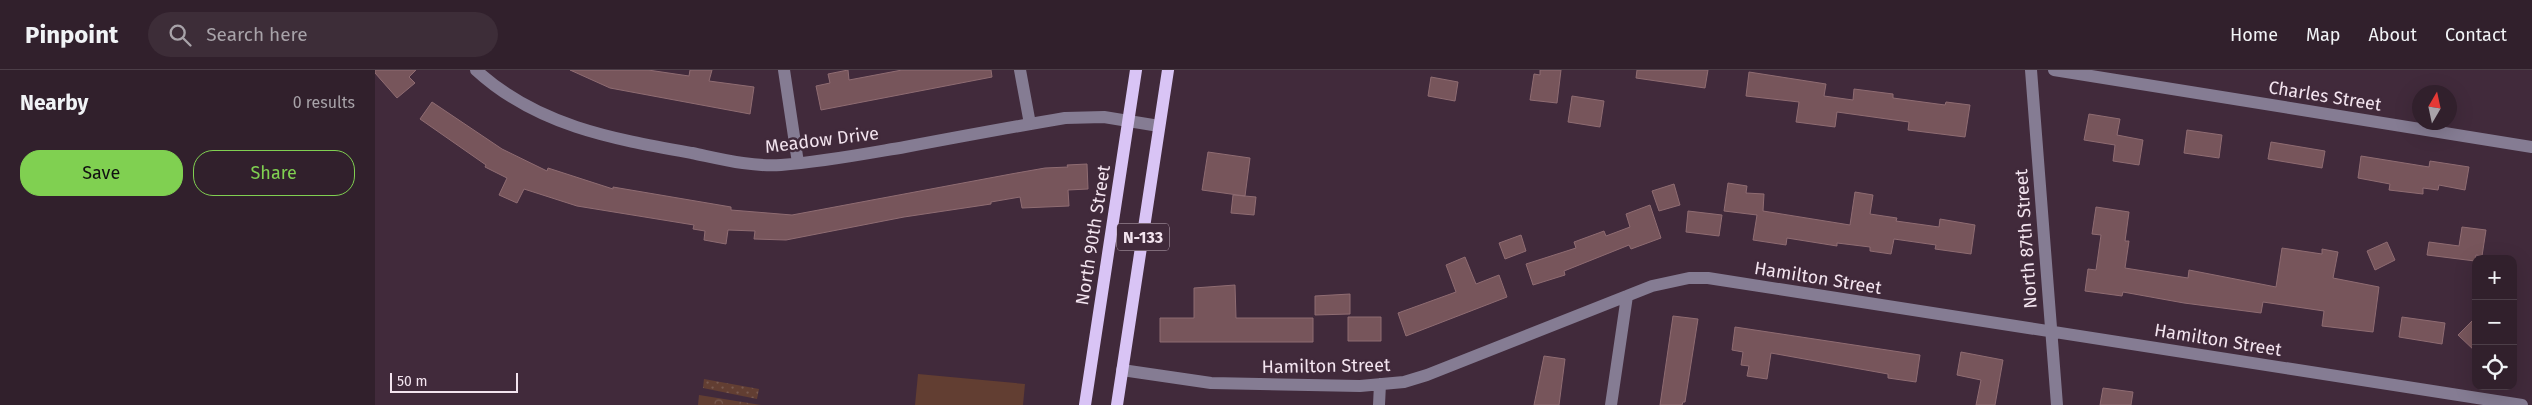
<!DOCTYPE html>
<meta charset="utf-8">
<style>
:root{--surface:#31202c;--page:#3d2d38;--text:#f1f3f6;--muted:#a8a3a9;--line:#4c3e48;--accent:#80d051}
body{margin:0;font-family:"Fira Sans",sans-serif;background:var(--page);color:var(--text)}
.controls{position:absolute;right:15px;bottom:15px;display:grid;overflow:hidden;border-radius:10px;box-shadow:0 5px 20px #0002}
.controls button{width:45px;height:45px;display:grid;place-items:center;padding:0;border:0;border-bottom:1px solid var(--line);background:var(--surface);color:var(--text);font:25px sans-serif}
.compass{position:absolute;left:2037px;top:15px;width:45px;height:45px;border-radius:50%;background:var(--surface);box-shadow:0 5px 20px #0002;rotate:9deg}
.scale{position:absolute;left:15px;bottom:12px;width:128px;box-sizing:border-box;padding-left:5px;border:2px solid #f3e4ef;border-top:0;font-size:14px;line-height:18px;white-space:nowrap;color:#f3e4ef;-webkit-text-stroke:4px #412a3b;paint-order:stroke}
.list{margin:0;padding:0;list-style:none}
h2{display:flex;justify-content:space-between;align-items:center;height:65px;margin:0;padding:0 20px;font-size:21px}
h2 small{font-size:16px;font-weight:400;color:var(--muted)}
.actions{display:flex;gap:10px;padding:15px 20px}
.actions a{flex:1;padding:11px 0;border:1px solid var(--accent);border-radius:20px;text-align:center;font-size:18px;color:var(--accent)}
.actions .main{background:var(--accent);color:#111}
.icon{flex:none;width:28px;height:28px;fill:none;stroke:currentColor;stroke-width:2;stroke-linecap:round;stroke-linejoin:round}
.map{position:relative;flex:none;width:2157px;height:335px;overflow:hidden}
header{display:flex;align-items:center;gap:30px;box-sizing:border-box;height:70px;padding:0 25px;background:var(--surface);border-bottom:1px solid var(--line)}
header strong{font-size:24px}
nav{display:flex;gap:28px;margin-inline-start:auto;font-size:18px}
.search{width:350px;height:45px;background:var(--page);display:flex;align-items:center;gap:12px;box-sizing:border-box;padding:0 18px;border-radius:28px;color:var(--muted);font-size:19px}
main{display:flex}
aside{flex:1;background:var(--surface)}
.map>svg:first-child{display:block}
.grass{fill:#623e32}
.park{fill:url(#park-crowns)}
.garden{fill:url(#garden-dots)}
.building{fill:#77555b;stroke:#8f6c72}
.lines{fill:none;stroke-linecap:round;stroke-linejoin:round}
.minor{stroke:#857c93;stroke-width:12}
.major{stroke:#d9c4f5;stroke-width:12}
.labels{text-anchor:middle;stroke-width:5;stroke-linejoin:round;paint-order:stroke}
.shield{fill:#412a3b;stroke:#beacb9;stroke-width:1}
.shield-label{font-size:16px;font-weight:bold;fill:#f3e4ef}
.street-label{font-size:18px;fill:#f3e4ef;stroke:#412a3b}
</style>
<header>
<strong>Pinpoint</strong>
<div class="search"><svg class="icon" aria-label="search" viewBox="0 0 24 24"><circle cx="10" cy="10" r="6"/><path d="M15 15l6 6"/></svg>Search here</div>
<nav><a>Home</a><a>Map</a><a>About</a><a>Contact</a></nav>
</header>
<main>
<aside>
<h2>Nearby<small>0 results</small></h2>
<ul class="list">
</ul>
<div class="actions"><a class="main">Save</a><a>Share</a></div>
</aside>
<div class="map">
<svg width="2157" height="335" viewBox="0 0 2157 335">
<defs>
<pattern id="park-crowns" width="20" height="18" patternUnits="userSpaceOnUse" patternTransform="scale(1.25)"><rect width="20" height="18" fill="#623e32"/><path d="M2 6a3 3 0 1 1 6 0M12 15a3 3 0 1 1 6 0" fill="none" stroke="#795a50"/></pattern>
<pattern id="garden-dots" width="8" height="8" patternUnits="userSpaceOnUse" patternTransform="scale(1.25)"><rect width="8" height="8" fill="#623e32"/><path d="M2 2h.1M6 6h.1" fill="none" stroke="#795a50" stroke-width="1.8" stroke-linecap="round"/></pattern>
</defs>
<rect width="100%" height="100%" fill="#412a3b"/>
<path class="grass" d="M543 304 650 314 648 335H540Z"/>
<path class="park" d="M324 325 386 335H323Z"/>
<path class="garden" d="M329 309 384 319 382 329 328 318Z"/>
<path class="building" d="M0 0H41L34 7 40 13 22 28 0 3Z
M195 0H273L314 6 315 0H337L334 11 379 17 375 44 235 18Z
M473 0 474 10 527 0H616L617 7 446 40 441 16 455 13 453 4Z
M1165 0H1186L1182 33 1155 30 1159 4 1165 5Z
M1262 0H1333L1330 18 1261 8Z
M1374 2 1451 14 1449 26 1478 30 1479 19 1518 24V28L1570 35 1571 32 1595 35 1590 67 1533 60 1534 52 1462 42 1460 57 1421 52 1424 32 1371 26Z
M1056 7 1083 12 1080 31 1053 26Z
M1197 26 1229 31 1225 57 1193 52Z
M57 32 127 79 172 101 173 98 238 119V117L356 137V140L417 145 636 104 670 98 693 97 692 95 712 94 713 119 693 120 694 136 647 138 645 127 616 132V134L529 147 411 170 379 169 380 161 353 160 351 174 329 170 330 161 318 159 319 155 202 136 149 119 142 133 124 125 132 108 110 97 111 95 45 49Z
M1714 44 1745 49 1742 65 1768 70 1764 95 1738 91 1740 75 1709 70Z
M1812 60 1847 65 1844 88 1809 83Z
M1896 72 1950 81 1947 98 1893 89Z
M833 82 875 88 870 126 827 120Z
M1986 86 2054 97 2055 91 2094 97 2090 120 2064 115 2063 120 2048 118V124L2014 120 2015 114 1983 108Z
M1353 113 1372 116 1371 123 1389 124 1388 141 1475 155 1480 122 1498 125 1495 144 1522 148 1521 151 1564 157 1565 149 1600 155 1596 184 1560 179 1561 175 1519 169 1516 184 1495 181V177L1462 173V176L1412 168 1411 175 1378 170 1382 145 1349 141Z
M1299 114 1305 135 1284 141 1277 121Z
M858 125 881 127 879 145 856 143Z
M1275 135 1286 168 1256 179 1254 175 1189 201 1190 205 1158 215 1151 194 1201 178 1199 172 1229 161 1231 166 1255 157 1251 144Z
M1721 137 1754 142 1750 171H1754L1750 198 1813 208 1814 200 1901 217 1907 178 1947 184V179L1963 182 1958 208 2004 217 1998 262 1947 256 1949 241 1888 232 1886 243 1809 233 1748 222 1747 226 1710 221 1713 199 1721 200 1726 165 1717 164Z
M1313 141 1347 145 1344 166 1311 162Z
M2087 157 2111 160 2107 186 2101 185 2100 191 2052 185 2054 172 2084 176Z
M1146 165 1151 181 1130 189 1124 173Z
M2012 172 2020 190 2000 200 1992 181Z
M1090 187 1101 214 1124 205 1132 227 1031 266 1023 243 1081 222 1071 195Z
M860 215 861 248H938V272H785V248H819V218Z
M975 224V244L940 245V226Z
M1298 246 1323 249 1310 332H1308L1307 335H1285Z
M973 247H1006V271H973Z
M2027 247 2070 253 2067 274 2024 267Z
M2101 247V282L2083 265Z
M1360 257 1545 285 1541 312 1513 308V304L1396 283 1392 309 1372 306 1374 296 1366 295 1368 282 1357 280Z
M1586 282 1628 290 1620 335H1601L1606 310 1582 305Z
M1169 286 1190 289 1184 335H1159Z
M1728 318 1758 322 1756 335H1725Z"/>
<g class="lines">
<path class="minor" d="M101 0C162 56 238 69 317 83 346 89 376 97 406 95 448 92 489 84 530 77 583 67 637 57 690 48L729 47 784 56
M409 0 423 93
M645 0 655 54
M1656 0 1682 335
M1679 0 2157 77
M747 300 836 313 985 316 1029 312 1052 305 1277 216 1314 208H1333L2147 335
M1004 335 1005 314
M1236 335 1252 226"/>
<path class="major" d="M710 335 761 0
M742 335 793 0"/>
</g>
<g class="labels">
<rect class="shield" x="742" y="153.5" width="52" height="27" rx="4"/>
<g class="shield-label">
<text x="768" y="173">N-133</text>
</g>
<g class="street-label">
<text transform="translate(1950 26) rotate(9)" y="6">Charles Street</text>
<text transform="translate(447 70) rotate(-7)" y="6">Meadow Drive</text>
<text transform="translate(718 165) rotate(-81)" y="6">North 90th Street</text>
<text transform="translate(1651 169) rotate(-94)" y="6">North 87th Street</text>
<text transform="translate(1443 208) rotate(9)" y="6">Hamilton Street</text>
<text transform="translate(1843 270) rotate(9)" y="6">Hamilton Street</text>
<text transform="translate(951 296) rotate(-1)" y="6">Hamilton Street</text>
</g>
</g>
</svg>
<div class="controls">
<button>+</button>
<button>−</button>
<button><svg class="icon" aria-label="locate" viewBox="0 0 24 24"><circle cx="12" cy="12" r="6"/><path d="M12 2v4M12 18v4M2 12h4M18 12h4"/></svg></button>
</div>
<svg class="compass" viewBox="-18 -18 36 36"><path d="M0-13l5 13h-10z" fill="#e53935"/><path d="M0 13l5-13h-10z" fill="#a8a3a9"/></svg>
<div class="scale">50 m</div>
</div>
</main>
